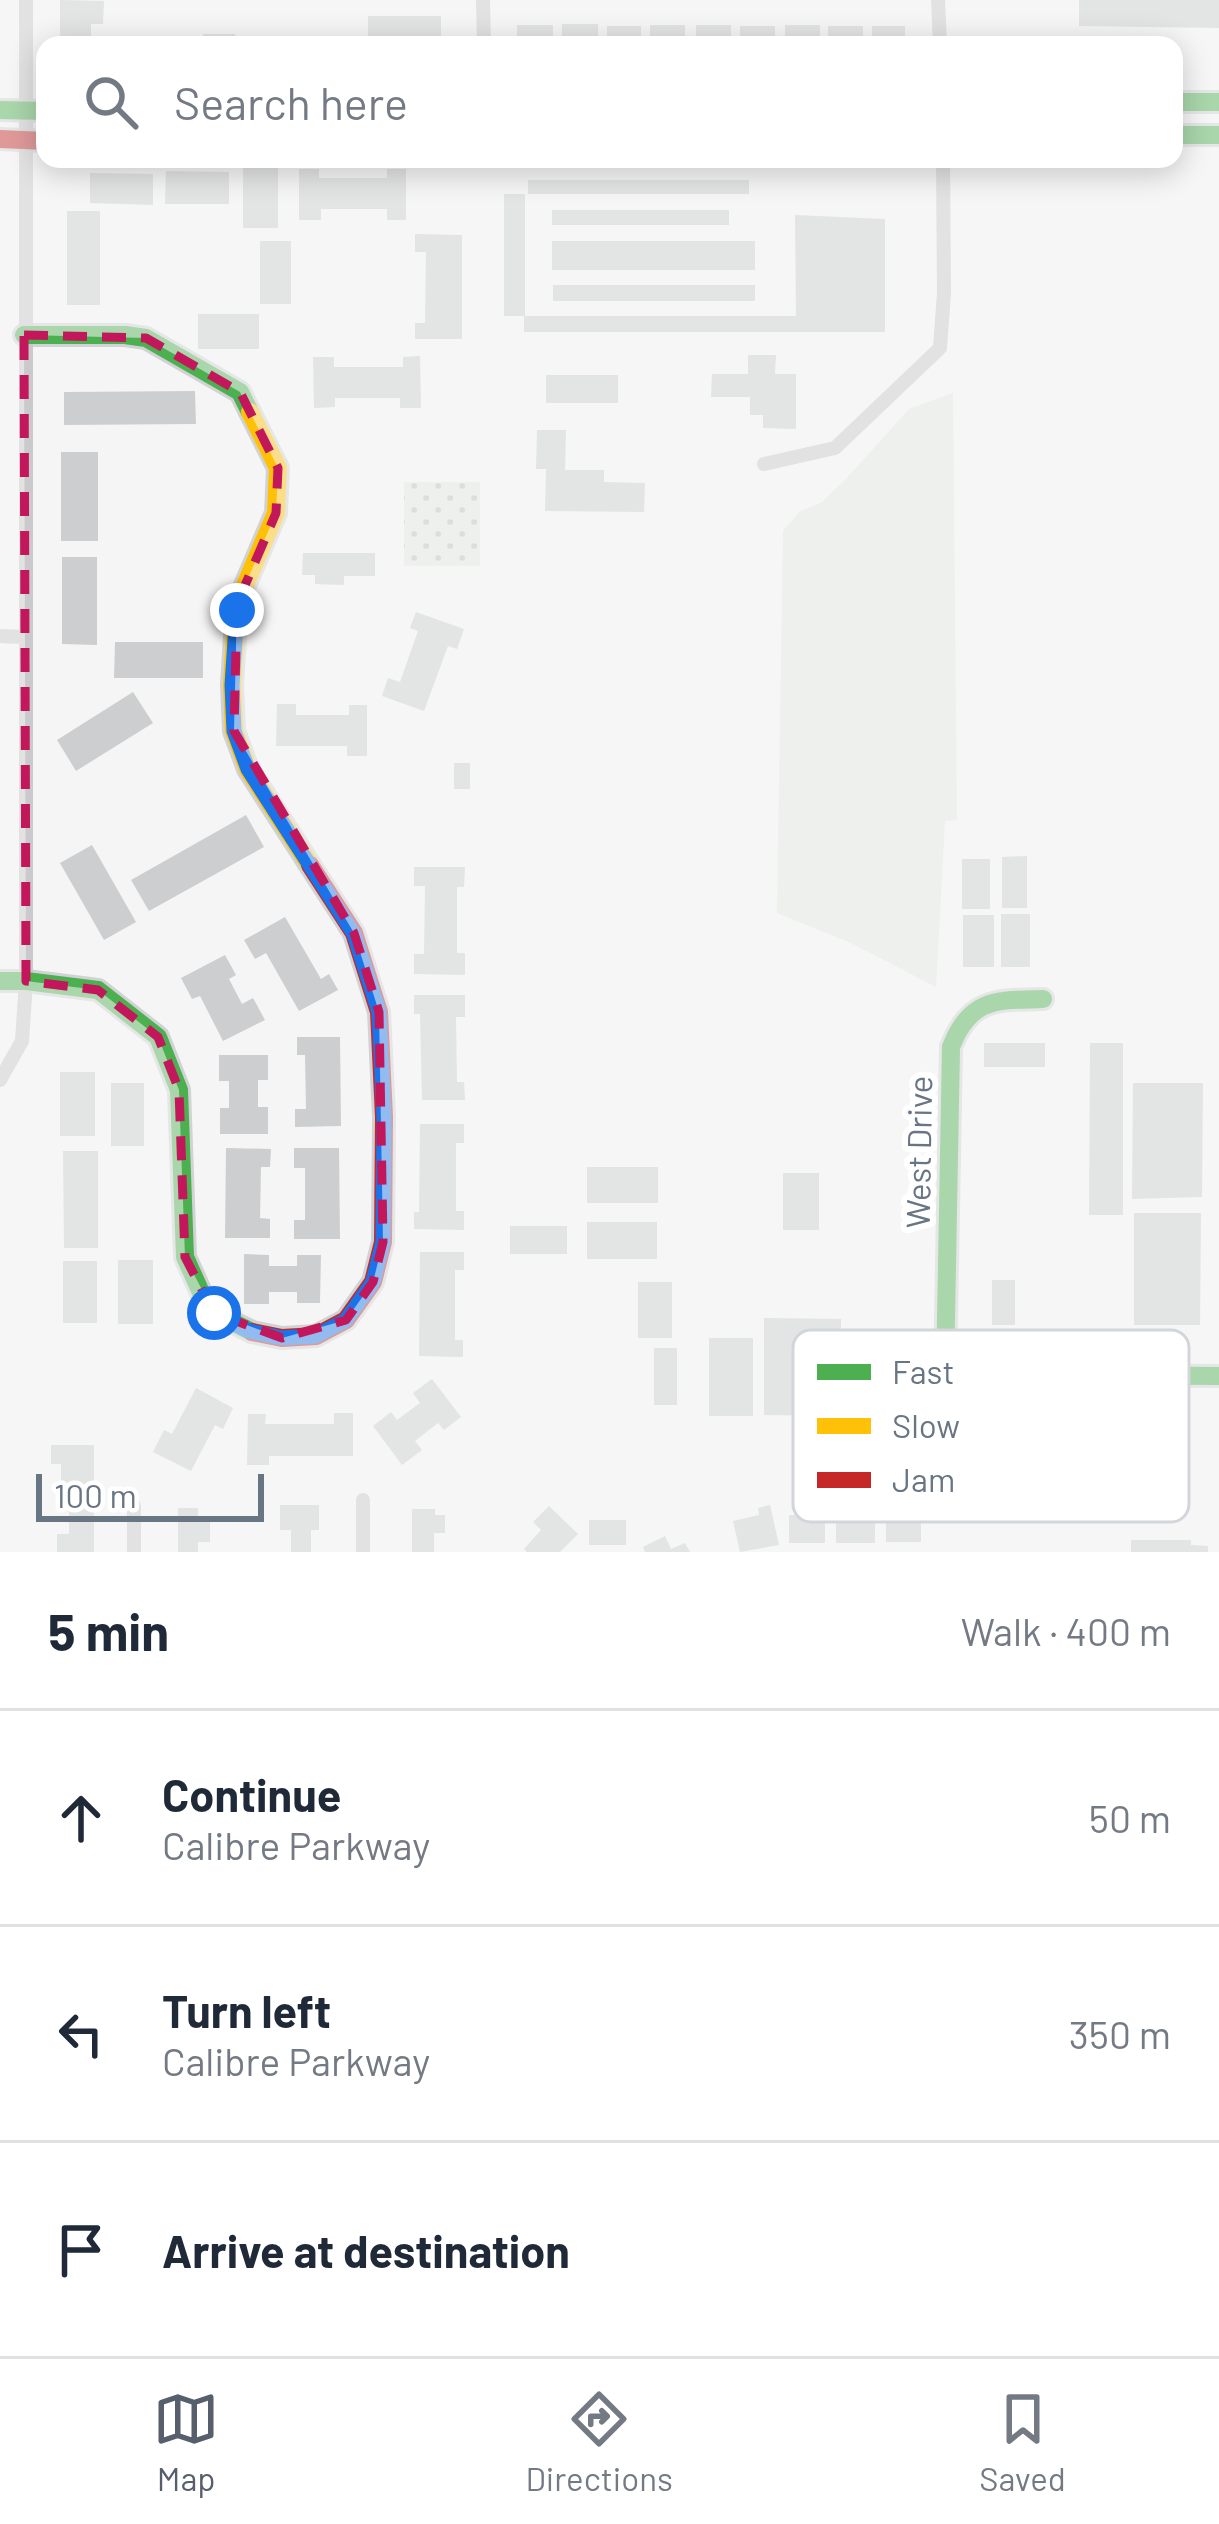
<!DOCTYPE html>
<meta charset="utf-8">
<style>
:root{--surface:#fff;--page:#f2f2f3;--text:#1f2937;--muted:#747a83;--line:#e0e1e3;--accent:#565f6b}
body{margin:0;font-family:Barlow,sans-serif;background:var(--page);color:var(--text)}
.scale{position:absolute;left:36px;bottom:30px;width:228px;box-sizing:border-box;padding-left:12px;border:6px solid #687582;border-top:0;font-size:33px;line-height:42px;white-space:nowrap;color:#687582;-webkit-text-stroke:9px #fff;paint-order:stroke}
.stop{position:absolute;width:36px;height:36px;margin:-27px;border:9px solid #1a73e8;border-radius:50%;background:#fff}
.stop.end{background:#1a73e8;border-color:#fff;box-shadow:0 3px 12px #0008}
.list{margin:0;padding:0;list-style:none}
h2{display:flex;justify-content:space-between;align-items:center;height:156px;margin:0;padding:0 48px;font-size:51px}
h2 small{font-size:39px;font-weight:400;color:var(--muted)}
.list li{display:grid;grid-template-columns:78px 1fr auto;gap:36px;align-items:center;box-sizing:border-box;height:216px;padding:0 48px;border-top:3px solid var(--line)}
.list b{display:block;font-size:45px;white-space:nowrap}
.list p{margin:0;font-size:39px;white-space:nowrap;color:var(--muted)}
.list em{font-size:39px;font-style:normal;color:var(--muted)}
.icon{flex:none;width:66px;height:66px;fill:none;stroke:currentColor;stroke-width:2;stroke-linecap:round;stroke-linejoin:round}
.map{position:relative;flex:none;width:1219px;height:1552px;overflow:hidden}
.search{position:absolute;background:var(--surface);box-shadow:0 6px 30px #0003;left:36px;right:36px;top:36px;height:132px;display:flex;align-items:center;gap:30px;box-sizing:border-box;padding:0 42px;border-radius:24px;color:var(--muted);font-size:45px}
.sheet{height:804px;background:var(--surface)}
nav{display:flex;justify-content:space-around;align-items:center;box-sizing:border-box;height:168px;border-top:3px solid var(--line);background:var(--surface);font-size:33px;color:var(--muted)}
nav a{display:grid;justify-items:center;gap:6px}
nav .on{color:var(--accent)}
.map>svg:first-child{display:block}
.green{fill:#e4e8e3}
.park{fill:url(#park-dots)}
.building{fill:#cdcecf}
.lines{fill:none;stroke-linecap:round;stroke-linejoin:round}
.fast-casing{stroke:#d1d2d3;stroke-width:24}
.slow-casing{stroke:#d1d2d3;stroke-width:24}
.jam-casing{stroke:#d1d2d3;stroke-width:24}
.street{stroke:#cacacc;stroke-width:14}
.fast{stroke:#4caf50;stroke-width:18}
.slow{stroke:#ffc107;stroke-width:18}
.jam{stroke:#c62828;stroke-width:18}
.route{stroke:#1a73e8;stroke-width:15}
.marked{fill:none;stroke:#c2185b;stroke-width:9;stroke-dasharray:24 15;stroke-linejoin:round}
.labels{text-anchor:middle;stroke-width:12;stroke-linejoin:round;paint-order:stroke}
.street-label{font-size:33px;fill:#687582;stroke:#fff}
.key{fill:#fff;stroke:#d2d6da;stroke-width:3}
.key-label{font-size:33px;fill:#687582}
</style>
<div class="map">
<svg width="1219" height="1552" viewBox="0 0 1219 1552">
<defs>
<pattern id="park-dots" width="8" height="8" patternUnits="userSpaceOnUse" patternTransform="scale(3)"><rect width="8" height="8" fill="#e4e8e3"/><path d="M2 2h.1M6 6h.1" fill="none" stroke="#bdc1bd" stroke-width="1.8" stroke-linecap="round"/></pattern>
</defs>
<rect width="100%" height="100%" fill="#f5f5f5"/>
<path class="green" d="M953 393 957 820 945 821 936 987 851 943 777 913 783 531 799 512 822 502 846 479 909 409Z"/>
<path class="park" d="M404 482H480V566H404Z"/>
<path class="building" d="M60 0 104 1 103 24H91V45H60Z
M1079 0H1219V28L1079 26Z
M368 16H441V45H368Z
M562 24H598V45H562Z
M517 25H553V45H517Z
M650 25H685V45H650Z
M696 25H731V45H696Z
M785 25H820V45H785Z
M607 26H641V45H607Z
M740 26H775V45H740Z
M828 26H863V45H828Z
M872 26H905V45H872Z
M203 34H235V45H203Z
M243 166H278V228H243Z
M299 169H319V178H387V169H406V220H387V209H321V220H299Z
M166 171 229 172V204H165Z
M90 173 153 174V205L90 203Z
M528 180H749V194H528Z
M504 194H525V316H504Z
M552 210H729V225H552Z
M67 211H100V305H67Z
M795 215 885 219V332H524V316H796Z
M415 234 462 235V339H415V323H425L426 252H415Z
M260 241H291V304H260Z
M552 241H755V270H552Z
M553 285H755V301H553Z
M198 314H259V349H198Z
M748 355H776L775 374H796V429L763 428V415H750V397H711L712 374H748Z
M420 356 421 408H400V398H335V407L314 408 313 357H334V367H403V357Z
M546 375H618V403H546Z
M195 391 196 424 64 425V392Z
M537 430H566L565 470H604V482L645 483 644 512 545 511 546 469H536Z
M61 452H98V541H61Z
M303 553H375V576H344V585L315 584V575H302Z
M62 557H97V645L62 644Z
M416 612 464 629 457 649 448 646 424 711 382 696 388 678 400 682 418 631 410 628Z
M115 642H203V678H114Z
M133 692 153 723 76 771 57 740Z
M277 704H296V715H349V705H367V756H347V746H276Z
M454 763H470V789H454Z
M246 815 264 847 149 911 131 880Z
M92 845 136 922 104 940 60 863Z
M1027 856V908H1002V857Z
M962 859H990V909H962Z
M414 867H465L464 887H457V953H465V975L414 974V954H424L425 886H414Z
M1001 914H1030V967H1001Z
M963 915H994V967H963Z
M285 917 321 979 329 974 338 990 299 1011 266 953 255 959 244 940Z
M225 955 236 975 229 979 242 1004 253 998 265 1020 223 1041 200 996 192 999 181 978Z
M414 995H465V1017H456L457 1082H464L465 1100H422L420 1014H414Z
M297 1037H340L341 1126 295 1127V1109H306L305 1055H297Z
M984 1043H1045V1067H984Z
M1090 1043H1123V1215H1089Z
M219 1055H268V1080H258V1107H268V1134H220V1108H229V1081H219Z
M60 1072H95V1136H60Z
M111 1083H144V1146H111Z
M1133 1083H1203L1202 1197 1132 1199Z
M420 1124H464V1143H456V1211H464V1230L414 1229V1212H419Z
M226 1148 271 1149 270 1167H261L260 1218 270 1219V1238H225Z
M294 1148H339L340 1239H294V1220H305V1168H294Z
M63 1151H98V1248H64Z
M587 1167H658V1203H587Z
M783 1173H819V1230H783Z
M1134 1213H1201L1200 1325H1134Z
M587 1222H657V1259H587Z
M510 1226H567V1254H510Z
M420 1252H464V1270H455V1340H463V1357L419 1356Z
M244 1254 269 1255V1266H297V1255H321L320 1303H297V1292H269V1304H244Z
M118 1260H153V1324H118Z
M63 1261H97V1323H63Z
M992 1280H1015V1325H992Z
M638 1282H672V1338H638Z
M764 1318 841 1319V1333H898L897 1395H842V1416L764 1415Z
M709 1338H753V1416H709Z
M654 1348H677V1405H654Z
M432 1379 461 1417 444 1430 438 1423 415 1441 422 1450 402 1465 373 1426 391 1412 397 1420 420 1403 413 1393Z
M196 1388 233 1408 223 1429 215 1425 191 1471 153 1452 164 1430 172 1434Z
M334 1413H353V1456H269V1465H247L248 1414H266L265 1424H334Z
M51 1445H94V1485H61V1464H51Z
M280 1505H319V1530H311V1552H291V1530H280Z
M770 1505 779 1545 740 1552 733 1521 759 1515 758 1508Z
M549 1506 578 1534 560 1552H527L524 1549 541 1530 533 1522Z
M69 1508H94V1552H57V1534H69Z
M178 1508H198V1517H210V1542H198V1552H178Z
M886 1508H921V1542H886Z
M412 1509H435V1515H445V1533H434V1552H412Z
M850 1513H875V1543H836V1522H850Z
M789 1515H812V1522H825V1543H789Z
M589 1520H626V1545H589Z
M665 1536 671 1549 685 1543 690 1552H645L643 1547Z
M1131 1540H1191V1545L1208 1546V1552H1131Z"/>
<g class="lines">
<defs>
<path id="fast" d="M1174 102H1219
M0 110 45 111
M1174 135H1219
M24 335H125L146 338 240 392 250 412
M0 981H26L98 990 158 1037 179 1090 185 1257 203 1297 214 1313 252 1332
M1043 999C996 1000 970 998 951 1047L945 1374 1219 1376"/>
<path id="slow" d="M250 412 278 468 276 513 237 604 232 685 234 731 248 769 310 865"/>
<path id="jam" d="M0 139 45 141
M252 1332 282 1338 316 1336 346 1320 373 1282 383 1242 384 1117 379 1012 354 933 310 865"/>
</defs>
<use href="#fast" class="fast-casing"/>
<use href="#slow" class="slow-casing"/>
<use href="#jam" class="jam-casing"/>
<path class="street" d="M483 0 484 45
M938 0 940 45
M764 464 835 448 940 348 944 293 943 159
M0 636 24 637
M0 1080 22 1041 26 981V0
M134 1552V1506
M363 1552V1500"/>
<use href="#fast" class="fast"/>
<use href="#slow" class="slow"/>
<use href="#jam" class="jam"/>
</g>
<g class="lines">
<path class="route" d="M214 1313 249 1331 282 1338 316 1336 346 1320 373 1282 383 1242 384 1117 379 1012 354 934 248 769 234 731 232 685 237 610"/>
</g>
<path d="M0 0H1219V1552H0ZM24 335 146 338 240 392 278 468 276 513 237 604 234 731 354 933 379 1012 383 1242 373 1282 346 1320 282 1338 214 1313 185 1257 179 1090 158 1037 98 990 26 981Z" fill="#f5f5f5" fill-opacity=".55" fill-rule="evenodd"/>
<path class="marked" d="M24 335 146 338 240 392 278 468 276 513 237 604 234 731 354 933 379 1012 383 1242 373 1282 346 1320 282 1338 214 1313 185 1257 179 1090 158 1037 98 990 26 981Z"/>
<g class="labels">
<g class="street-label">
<text transform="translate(919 1152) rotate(-89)" y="12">West Drive</text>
</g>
</g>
<rect x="793" y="1330" width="396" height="192" rx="18" class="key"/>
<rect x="817" y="1364" width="54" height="16" fill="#4caf50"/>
<rect x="817" y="1418" width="54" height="16" fill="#ffc107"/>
<rect x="817" y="1472" width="54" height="16" fill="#c62828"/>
<g class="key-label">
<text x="892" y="1384">Fast</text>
<text x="892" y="1438">Slow</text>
<text x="892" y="1492">Jam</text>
</g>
</svg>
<div class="scale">100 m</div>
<div class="stop" style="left:214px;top:1313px"></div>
<div class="stop end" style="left:237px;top:610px"></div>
<div class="search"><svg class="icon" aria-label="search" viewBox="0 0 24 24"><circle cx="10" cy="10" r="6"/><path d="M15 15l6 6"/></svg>Search here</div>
</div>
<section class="sheet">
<h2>5 min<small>Walk · 400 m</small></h2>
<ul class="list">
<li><svg class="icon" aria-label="ahead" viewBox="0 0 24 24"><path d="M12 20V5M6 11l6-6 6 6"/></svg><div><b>Continue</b><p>Calibre Parkway</p></div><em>50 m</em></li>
<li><svg class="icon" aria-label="left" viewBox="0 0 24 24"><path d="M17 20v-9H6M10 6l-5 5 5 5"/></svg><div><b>Turn left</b><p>Calibre Parkway</p></div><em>350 m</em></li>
<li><svg class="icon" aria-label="arrive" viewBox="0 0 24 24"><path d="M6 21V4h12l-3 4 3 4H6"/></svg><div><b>Arrive at destination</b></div></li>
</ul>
</section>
<nav>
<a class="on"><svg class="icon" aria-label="map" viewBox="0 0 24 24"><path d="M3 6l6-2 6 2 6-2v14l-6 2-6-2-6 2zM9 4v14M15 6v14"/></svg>Map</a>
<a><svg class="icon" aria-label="directions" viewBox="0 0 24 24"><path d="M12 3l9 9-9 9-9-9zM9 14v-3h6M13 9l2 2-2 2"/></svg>Directions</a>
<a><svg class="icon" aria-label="saved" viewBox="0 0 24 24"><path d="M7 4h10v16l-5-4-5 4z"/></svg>Saved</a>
</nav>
